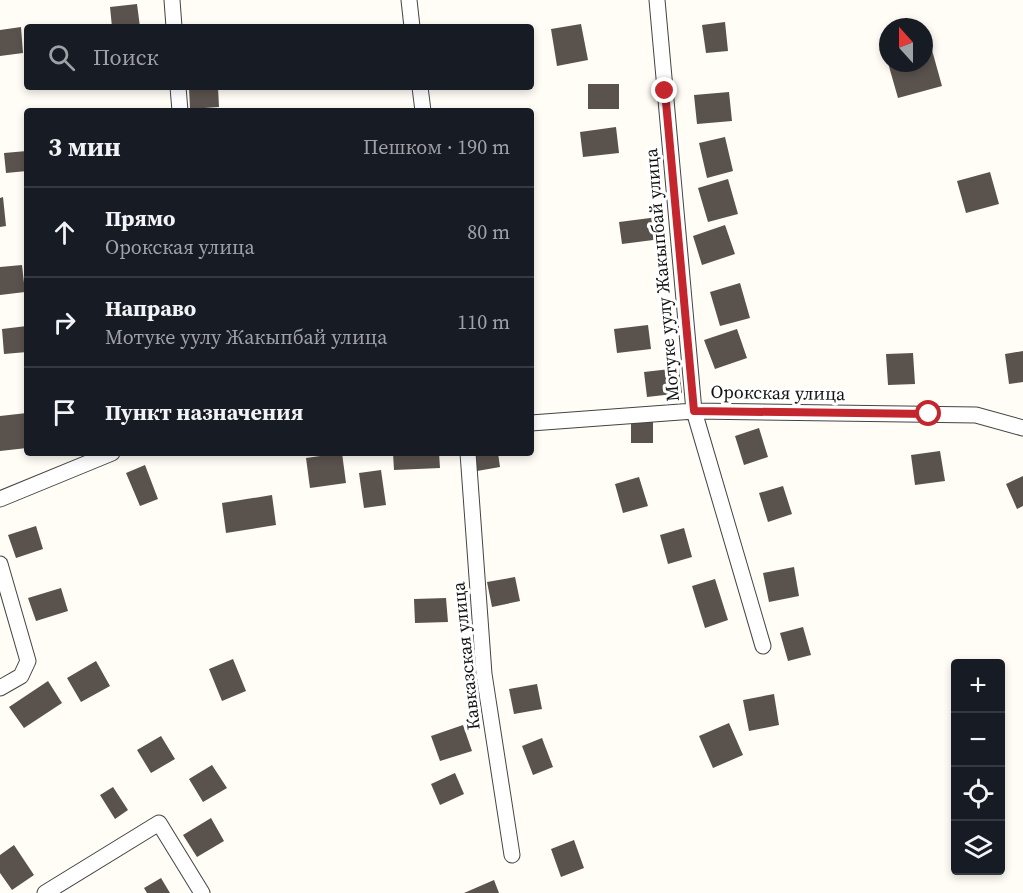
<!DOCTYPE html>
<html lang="ru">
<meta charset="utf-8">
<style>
:root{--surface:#171b24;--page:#20242c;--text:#f1f3f6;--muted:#9ea1a6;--line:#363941}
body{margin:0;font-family:"Source Serif 4",serif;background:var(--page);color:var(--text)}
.controls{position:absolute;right:18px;bottom:18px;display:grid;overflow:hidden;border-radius:6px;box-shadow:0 3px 9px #0003}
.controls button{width:54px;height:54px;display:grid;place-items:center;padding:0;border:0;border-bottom:2px solid var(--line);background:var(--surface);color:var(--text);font:30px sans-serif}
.compass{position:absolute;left:879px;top:18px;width:54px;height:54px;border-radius:50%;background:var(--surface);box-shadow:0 3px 9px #0003;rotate:339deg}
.stop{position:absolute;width:18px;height:18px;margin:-14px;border:4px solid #c4262e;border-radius:50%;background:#fff}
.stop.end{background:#c4262e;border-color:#fff;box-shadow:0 2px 6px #0008}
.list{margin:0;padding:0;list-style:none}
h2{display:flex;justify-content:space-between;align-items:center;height:78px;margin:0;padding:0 24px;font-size:26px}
h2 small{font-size:20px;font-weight:400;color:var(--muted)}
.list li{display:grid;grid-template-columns:39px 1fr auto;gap:18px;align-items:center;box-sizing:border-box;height:90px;padding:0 24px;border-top:2px solid var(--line)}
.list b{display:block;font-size:22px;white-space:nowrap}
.list p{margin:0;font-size:20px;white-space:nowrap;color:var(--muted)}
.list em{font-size:20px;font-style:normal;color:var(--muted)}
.icon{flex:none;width:33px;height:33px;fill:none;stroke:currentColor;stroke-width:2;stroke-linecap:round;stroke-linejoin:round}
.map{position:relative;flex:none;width:1023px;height:893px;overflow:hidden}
.search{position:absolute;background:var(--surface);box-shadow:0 3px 9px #0003;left:24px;top:24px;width:510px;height:66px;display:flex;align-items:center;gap:15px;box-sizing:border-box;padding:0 21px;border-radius:6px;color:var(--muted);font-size:22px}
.panel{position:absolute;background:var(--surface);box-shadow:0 3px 9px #0003;left:24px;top:108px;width:510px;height:348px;border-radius:6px}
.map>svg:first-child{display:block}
.building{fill:#5a524d}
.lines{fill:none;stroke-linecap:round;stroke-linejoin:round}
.minor-casing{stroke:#444;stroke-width:17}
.minor{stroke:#fff;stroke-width:15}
.route{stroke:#c4262e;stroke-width:8}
.labels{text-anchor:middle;stroke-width:6;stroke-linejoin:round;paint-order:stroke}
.street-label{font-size:18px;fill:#111;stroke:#fff}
</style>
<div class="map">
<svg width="1023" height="893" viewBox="0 0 1023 893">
<rect width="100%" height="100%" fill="#fffdf5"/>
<path class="building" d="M137 4 140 27H112L110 7Z
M725 22 728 51 706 53 702 25Z
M581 24 588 60 557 66 551 29Z
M21 27 23 53 0 56V30Z
M930 43 942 86 898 98 888 63H924V45Z
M588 84H619V109H588Z
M189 87H218L219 107 190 109Z
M729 92 732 121 697 124 694 95Z
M616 127 619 153 583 157 580 132Z
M725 137 733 171 707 178 699 143Z
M27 151V171L6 173 4 153Z
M990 172 999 204 966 213 957 181Z
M728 179 738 214 708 222 698 188Z
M3 197 6 226 0 227V198Z
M658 217 661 239 622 244 619 222Z
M725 225 735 254 702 265 693 236Z
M22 265 25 292 0 295V267Z
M740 283 750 318 720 326 710 292Z
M648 325 651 349 617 353 614 329Z
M27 326V352L4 354 2 329Z
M737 329 747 358 715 369 704 340Z
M1023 351V382L1009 384 1005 354Z
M913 353 915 384 888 385 886 354Z
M679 368 682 393 647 397 644 372Z
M27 413V448L0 451V416Z
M631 421H653V443H631Z
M759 428 768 457 744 465 735 436Z
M940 451 945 481 915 485 911 455Z
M342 453 346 483 310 488 306 458Z
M393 453H439L440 468 394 470Z
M475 453H498L500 467 477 471Z
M145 465 158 499 140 506 126 473Z
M381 470 386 505 364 508 359 473Z
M1023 476V506L1017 509 1006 484Z
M639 477 648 506 623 513 615 484Z
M783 486 792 514 768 522 759 493Z
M272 495 276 525 226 533 222 503Z
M36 526 43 549 16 558 8 535Z
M684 528 692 557 668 564 660 535Z
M794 567 799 596 769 602 763 573Z
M515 577 520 601 492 607 487 582Z
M715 579 728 620 705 628 692 586Z
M61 588 68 611 36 621 28 598Z
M446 598 448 622 415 623 414 599Z
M803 627 811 655 788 661 780 633Z
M233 659 246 691 222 701 209 669Z
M96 661 110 686 81 702 67 678Z
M48 681 62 703 24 728 9 707Z
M537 684 542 709 514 714 509 689Z
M774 694 779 725 749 731 743 700Z
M729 723 743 755 713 768 699 736Z
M463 725 472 751 440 761 431 736Z
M161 736 175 759 151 773 137 750Z
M542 738 553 767 533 775 522 746Z
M212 765 227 788 203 802 189 779Z
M455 773 464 794 440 805 431 784Z
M113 787 128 810 115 819 100 795Z
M211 818 224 841 197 857 183 835Z
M574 840 584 868 561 877 551 849Z
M14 845 34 875 12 890 0 873V855Z
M161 878 170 893H147L144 888Z
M494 880 499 893H464Z"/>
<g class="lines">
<defs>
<path id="minor" d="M172 0 174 27
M409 0 412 27
M657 0 694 411 763 646
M178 87 180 111
M420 87 423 111
M531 423 694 411 976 415 1023 428
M468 453 484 674 512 855
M0 499 112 453
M0 564 28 661 21 676 0 688
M45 893 159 823 202 893"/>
</defs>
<use href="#minor" class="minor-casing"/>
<use href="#minor" class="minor"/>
</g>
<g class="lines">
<path class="route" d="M665 91 694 411 929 414"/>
</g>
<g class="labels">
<g class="street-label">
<text transform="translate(662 275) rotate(-95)" y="6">Мотуке уулу Жакыпбай улица</text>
<text transform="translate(778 393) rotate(1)" y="6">Орокская улица</text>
<text transform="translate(466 656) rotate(-96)" y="6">Кавказская улица</text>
</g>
</g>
</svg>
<div class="controls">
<button>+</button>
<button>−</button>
<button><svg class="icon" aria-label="locate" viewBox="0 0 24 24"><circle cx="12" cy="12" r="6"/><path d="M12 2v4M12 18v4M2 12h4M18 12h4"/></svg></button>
<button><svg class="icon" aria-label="layers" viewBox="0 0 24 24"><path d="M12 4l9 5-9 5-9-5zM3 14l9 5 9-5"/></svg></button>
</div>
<svg class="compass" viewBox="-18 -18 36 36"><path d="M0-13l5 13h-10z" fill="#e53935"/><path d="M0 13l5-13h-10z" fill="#9ea1a6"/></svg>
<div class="stop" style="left:929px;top:414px"></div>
<div class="stop end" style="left:665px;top:91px"></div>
<div class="search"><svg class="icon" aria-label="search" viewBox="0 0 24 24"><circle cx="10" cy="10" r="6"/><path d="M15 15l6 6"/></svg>Поиск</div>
<section class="panel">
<h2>3 мин<small>Пешком · 190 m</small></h2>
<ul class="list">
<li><svg class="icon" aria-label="ahead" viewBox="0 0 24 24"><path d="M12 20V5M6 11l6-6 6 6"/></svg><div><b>Прямо</b><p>Орокская улица</p></div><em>80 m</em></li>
<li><svg class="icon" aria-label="right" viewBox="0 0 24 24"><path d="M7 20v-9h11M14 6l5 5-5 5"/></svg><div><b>Направо</b><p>Мотуке уулу Жакыпбай улица</p></div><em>110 m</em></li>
<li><svg class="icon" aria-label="arrive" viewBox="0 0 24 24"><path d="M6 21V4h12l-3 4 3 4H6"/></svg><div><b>Пункт назначения</b></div></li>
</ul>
</section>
</div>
